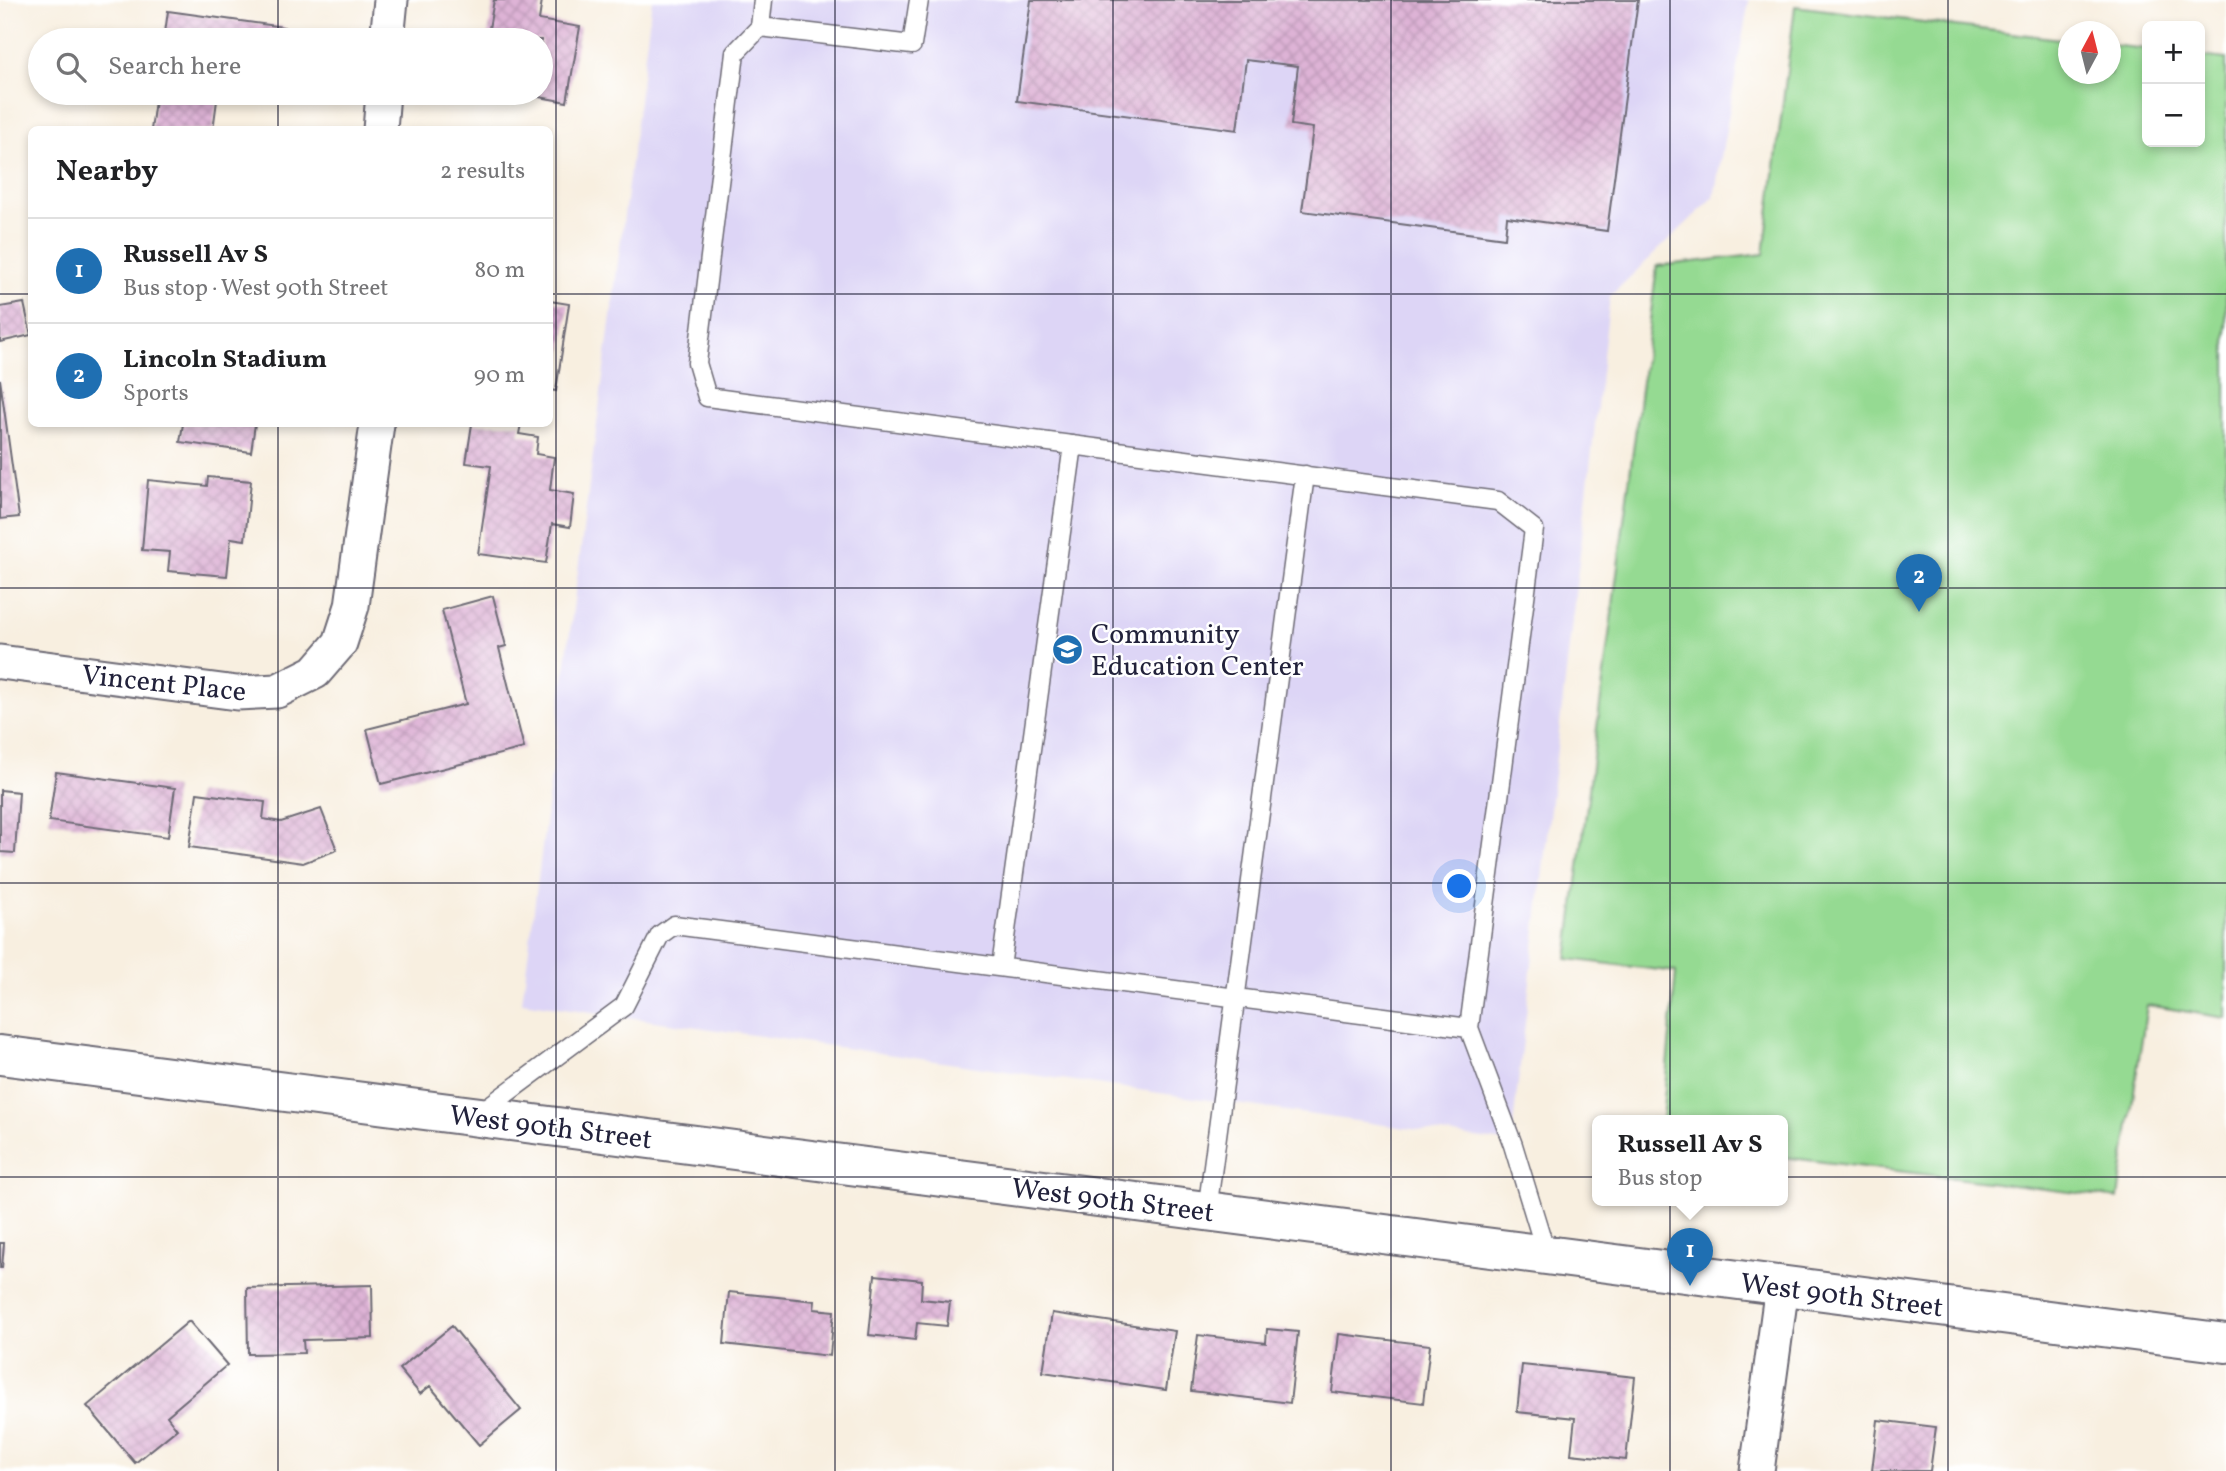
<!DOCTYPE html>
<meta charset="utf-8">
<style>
:root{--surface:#fff;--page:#f2f2f2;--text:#202124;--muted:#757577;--line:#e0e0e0;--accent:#1f6fb2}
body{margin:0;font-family:Vollkorn,serif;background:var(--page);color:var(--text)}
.controls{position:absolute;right:21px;top:21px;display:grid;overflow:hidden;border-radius:10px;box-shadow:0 4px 10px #0003}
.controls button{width:63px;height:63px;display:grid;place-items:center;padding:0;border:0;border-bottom:2px solid var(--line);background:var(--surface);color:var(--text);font:35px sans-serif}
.compass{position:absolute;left:2058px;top:21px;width:63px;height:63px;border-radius:50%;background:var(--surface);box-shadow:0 4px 10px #0003;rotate:7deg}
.you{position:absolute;left:1460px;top:887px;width:24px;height:24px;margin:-18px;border:5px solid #fff;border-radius:50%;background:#1a73e8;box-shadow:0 0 0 10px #1a73e833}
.badge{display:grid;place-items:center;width:46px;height:46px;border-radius:50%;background:var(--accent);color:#fff;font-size:23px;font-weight:700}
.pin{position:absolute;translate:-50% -58px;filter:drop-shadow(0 2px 4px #0008)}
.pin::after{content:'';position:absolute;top:37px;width:24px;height:21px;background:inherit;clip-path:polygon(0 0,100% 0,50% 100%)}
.popup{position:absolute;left:1592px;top:1115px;width:196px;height:91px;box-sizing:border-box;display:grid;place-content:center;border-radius:10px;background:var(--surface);filter:drop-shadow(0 2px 5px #0005);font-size:23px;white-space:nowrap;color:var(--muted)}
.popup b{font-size:26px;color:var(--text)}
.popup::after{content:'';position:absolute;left:50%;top:100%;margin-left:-14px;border:14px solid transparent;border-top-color:var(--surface)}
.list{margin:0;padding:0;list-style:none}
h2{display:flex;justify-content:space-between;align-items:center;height:91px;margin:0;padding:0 28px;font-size:30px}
h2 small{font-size:23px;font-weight:400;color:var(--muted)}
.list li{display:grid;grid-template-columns:46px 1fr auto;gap:21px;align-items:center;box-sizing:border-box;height:105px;padding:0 28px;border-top:2px solid var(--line)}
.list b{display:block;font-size:26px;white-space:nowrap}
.list p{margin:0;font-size:23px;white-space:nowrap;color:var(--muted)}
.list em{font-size:23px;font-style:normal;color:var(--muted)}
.icon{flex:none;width:38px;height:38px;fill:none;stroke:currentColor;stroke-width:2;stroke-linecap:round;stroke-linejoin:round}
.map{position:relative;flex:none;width:2226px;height:1471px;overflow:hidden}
.search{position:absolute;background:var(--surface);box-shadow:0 4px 10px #0003;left:28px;top:28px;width:525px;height:77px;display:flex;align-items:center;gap:18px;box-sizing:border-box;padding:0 24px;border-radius:38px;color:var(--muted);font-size:26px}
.panel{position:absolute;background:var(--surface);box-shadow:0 4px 10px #0003;left:28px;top:126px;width:525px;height:301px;border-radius:10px}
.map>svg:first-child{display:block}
.built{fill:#ddd5f6}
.pitch{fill:#95da92;stroke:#5c7e66;stroke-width:2}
.building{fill:url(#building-cross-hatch)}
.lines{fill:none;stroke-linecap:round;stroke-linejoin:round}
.service-casing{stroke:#6d6a75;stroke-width:21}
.minor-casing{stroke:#6d6a75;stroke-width:37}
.tertiary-casing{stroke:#6d6a75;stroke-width:42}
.service{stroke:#fff;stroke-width:18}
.minor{stroke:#fff;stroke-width:33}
.tertiary{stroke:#fff;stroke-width:38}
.grid{fill:none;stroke:#22223b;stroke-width:2;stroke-opacity:0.55}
.labels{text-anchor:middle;stroke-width:5;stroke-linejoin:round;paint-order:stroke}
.poi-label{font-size:28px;fill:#22223b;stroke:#fff;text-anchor:start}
.street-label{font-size:28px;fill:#22223b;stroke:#fff}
</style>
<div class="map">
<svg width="2226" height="1471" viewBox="0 0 2226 1471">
<defs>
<pattern id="building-cross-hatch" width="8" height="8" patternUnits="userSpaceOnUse" patternTransform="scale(1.75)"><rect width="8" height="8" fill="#deb3d6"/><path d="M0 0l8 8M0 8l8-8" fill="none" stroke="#be9ab9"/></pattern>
</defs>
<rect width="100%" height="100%" fill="#fff"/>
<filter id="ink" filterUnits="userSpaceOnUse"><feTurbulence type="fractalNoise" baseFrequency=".0143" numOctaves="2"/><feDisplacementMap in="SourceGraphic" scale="14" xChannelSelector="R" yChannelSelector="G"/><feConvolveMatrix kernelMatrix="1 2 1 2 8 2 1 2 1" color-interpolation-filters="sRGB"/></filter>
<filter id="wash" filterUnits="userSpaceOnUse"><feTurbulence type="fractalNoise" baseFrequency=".00686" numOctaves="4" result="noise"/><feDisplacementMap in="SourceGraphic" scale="28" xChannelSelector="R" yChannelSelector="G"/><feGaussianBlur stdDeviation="1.57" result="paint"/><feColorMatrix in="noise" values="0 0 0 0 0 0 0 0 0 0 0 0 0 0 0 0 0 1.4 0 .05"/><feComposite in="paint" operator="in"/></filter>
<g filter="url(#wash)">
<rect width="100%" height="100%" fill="#f8efe0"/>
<path class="built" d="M652 0H1749L1714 197 1610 296 1511 1143 522 1002Z"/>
<path class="pitch" d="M1795 6 2068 40V74H2110L2111 45 2147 49V142H2200V56L2226 59V1018L2147 1005 2118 1198 1783 1157V1120H1662L1676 972 1567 959 1657 266 1764 254Z"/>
<g id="blocks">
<path class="building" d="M494 0H542L539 20 580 27 567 102 523 94 541 93V40H487Z
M1031 0H1638L1607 231 1507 217 1505 238 1302 211 1313 128 1291 125 1298 66 1246 60 1237 130 1017 101Z
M168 11 284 27 282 40H164Z
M156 93H218L213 130H151Z
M550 301 569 304 556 391 550 390Z
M24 303 31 335 0 342V307Z
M0 379 19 517 0 519Z
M183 424H255L251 452 180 442Z
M472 424H521L519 434 538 437 536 454 554 457 550 490 574 494 570 527 552 524 546 563 478 554 491 466 466 463Z
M208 477 251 481 245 540 231 538 227 576 168 571 170 552 142 550 148 480 207 486Z
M493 596 506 646 499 648 524 748 381 784 367 729 466 704 442 610Z
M56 772 175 788 168 837 49 821Z
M0 790 19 792 15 853 0 852Z
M197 793 265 802 263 819 281 822 321 809 337 850 303 863 189 847Z
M0 1243H4L2 1268H0Z
M875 1275 922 1280 921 1299 950 1302 947 1326 917 1323 915 1340 869 1335Z
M372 1285 373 1338 303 1340 304 1353 248 1354 247 1288Z
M729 1292 815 1301 814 1309 834 1311 830 1356 724 1344Z
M1052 1313 1175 1331 1166 1390 1043 1372Z
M189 1321 227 1365 167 1416 177 1429 135 1463 87 1406Z
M452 1326 521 1410 479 1445 430 1386 420 1394 399 1369Z
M1267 1329 1298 1332 1290 1403 1191 1391 1198 1335 1266 1343Z
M1339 1334 1430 1345 1423 1403 1332 1392Z
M1522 1365 1635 1377 1626 1460 1571 1454 1575 1418 1517 1412Z
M1878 1420 1936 1427 1930 1471H1872Z"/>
</g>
</g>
<g filter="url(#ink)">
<use href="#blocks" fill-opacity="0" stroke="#6d6a75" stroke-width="2"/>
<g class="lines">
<defs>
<path id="service" d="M763 0 760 27 735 53 697 363 707 397 1498 501 1534 529 1469 1028 1513 1145 1547 1256
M760 27 912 45 919 0
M1001 967 1073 445
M480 1113 624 1006 660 935 674 925 1469 1028
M1207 1211 1305 475"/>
<path id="minor" d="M387 40 391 0
M380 130 383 93
M0 662 237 693 277 691 315 672 340 643 352 606 377 424
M1757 1471 1782 1286"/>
<path id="tertiary" d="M0 1055 2226 1343"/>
</defs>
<use href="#service" class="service-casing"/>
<use href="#minor" class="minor-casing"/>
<use href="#tertiary" class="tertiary-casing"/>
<use href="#service" class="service"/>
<use href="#minor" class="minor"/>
<use href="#tertiary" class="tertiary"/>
</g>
</g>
<path class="grid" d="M278 0V40M556 0V1471M835 0V1471M1113 0V1471M1391 0V1471M1670 0V1471M1948 0V1471M278 93V130M0 294H32M550 294H2226M278 424V1471M0 588H2226M0 883H2226M0 1177H2226"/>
<defs>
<symbol id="school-disc" viewBox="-11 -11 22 22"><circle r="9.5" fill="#1f6fb2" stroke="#fff"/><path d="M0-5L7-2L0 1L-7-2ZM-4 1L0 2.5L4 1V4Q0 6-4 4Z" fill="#fff"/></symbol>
</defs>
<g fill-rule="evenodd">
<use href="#school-disc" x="1050" y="632" width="35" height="35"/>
</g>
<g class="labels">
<g class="poi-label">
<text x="1091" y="643">Community<tspan x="1091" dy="32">Education Center</tspan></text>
</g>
<g class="street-label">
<text transform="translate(164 682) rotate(6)" y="10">Vincent Place</text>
<text transform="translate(551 1126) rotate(7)" y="10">West 90th Street</text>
<text transform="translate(1113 1199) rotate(7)" y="10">West 90th Street</text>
<text transform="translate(1842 1294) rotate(7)" y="10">West 90th Street</text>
</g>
</g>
</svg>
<div class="controls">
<button>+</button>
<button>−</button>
</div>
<svg class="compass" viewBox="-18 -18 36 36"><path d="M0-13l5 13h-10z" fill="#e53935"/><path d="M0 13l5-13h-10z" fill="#757577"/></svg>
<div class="you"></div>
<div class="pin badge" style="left:1690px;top:1286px">1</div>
<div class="popup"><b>Russell Av S</b>Bus stop</div>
<div class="pin badge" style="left:1919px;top:612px">2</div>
<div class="search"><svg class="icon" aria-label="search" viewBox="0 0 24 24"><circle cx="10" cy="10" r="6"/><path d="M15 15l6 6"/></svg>Search here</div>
<section class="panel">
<h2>Nearby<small>2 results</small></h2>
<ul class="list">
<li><span class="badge">1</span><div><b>Russell Av S</b><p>Bus stop · West 90th Street</p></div><em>80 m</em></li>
<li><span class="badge">2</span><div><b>Lincoln Stadium</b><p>Sports</p></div><em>90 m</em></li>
</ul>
</section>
</div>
